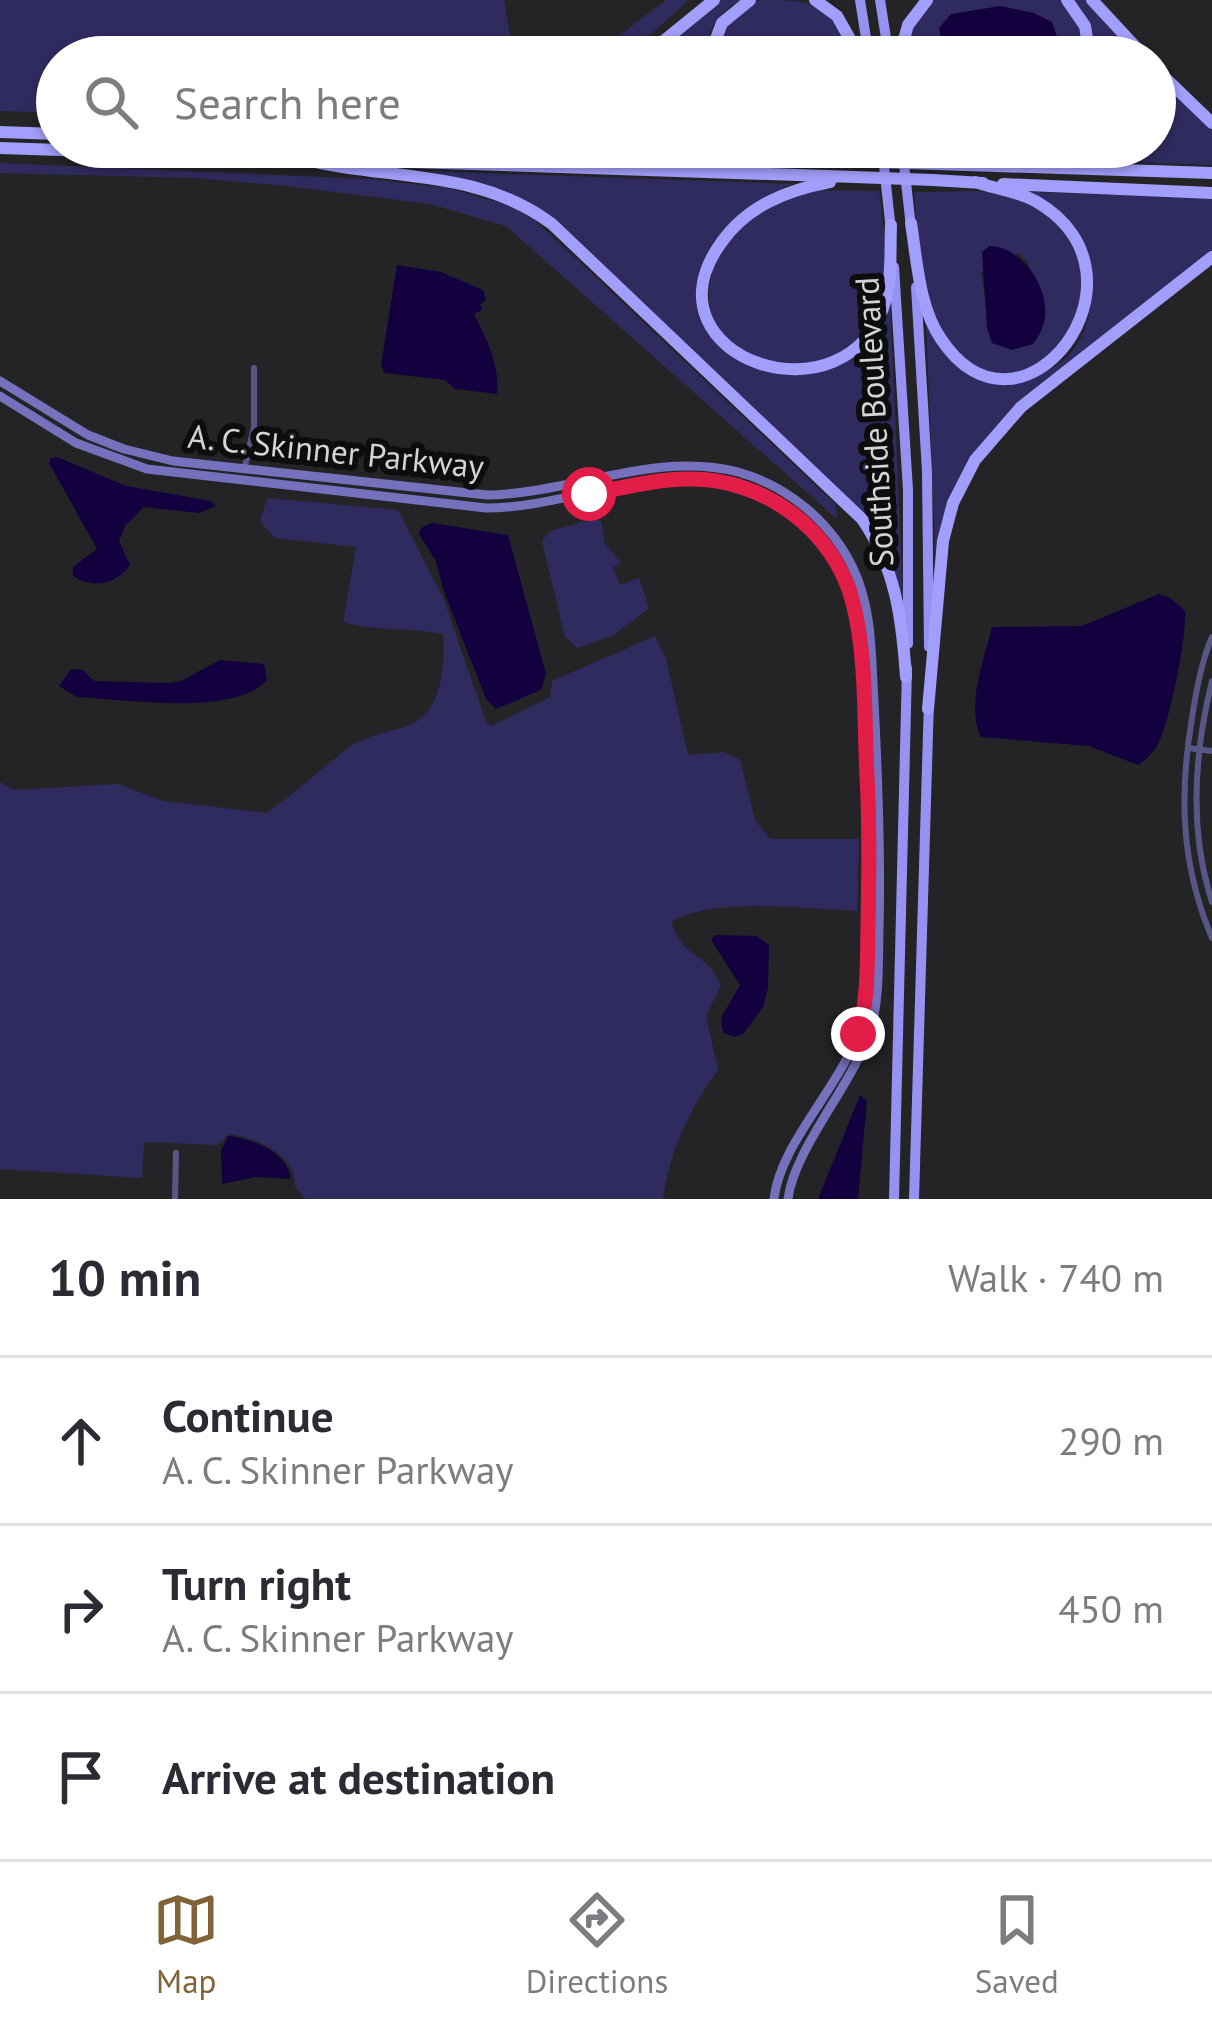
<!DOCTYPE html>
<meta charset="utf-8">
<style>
:root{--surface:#fff;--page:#f7f7f7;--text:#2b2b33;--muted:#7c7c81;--line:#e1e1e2;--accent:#826337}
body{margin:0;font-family:"PT Sans",sans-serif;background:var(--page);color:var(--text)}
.stop{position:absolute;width:36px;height:36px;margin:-27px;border:9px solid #e11d48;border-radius:50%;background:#fff}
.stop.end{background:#e11d48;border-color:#fff;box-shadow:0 3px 12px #0008}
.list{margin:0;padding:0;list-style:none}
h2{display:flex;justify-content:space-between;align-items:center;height:156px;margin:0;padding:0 48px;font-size:51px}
h2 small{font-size:39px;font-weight:400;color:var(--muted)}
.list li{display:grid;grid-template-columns:78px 1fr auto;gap:36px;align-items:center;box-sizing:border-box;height:168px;padding:0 48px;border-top:3px solid var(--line)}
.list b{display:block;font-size:45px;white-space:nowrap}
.list p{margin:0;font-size:39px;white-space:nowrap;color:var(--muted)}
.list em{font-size:39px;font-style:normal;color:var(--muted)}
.icon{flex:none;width:66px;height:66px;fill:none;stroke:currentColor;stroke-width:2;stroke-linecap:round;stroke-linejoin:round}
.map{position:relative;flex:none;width:1212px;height:1199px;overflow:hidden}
.search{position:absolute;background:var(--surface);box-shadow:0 3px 9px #0004;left:36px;right:36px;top:36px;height:132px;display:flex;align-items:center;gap:30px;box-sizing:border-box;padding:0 42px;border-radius:66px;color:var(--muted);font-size:45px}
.sheet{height:660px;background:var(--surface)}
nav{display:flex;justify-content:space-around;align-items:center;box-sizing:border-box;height:168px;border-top:3px solid var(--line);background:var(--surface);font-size:33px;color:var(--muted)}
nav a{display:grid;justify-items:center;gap:6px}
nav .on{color:var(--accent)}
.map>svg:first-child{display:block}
.green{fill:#302b5f;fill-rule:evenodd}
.water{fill:#12013e}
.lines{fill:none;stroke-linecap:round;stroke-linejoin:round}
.minor{stroke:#585685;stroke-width:6}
.secondary{stroke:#7571bc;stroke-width:9}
.trunk{stroke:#9792f1;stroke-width:10}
.motorway{stroke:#a29efb;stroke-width:12}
.motorway-bridge{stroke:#a29efb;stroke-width:12}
.route{stroke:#e11d48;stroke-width:15}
.labels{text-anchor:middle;stroke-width:12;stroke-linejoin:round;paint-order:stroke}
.street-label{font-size:33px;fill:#d4d4d6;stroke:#0d0d0e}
</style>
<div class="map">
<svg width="1212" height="1199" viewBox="0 0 1212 1199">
<rect width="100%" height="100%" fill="#242427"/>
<path class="green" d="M0 0H504L513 53 518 57H57V113L0 111Z
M666 0H689L625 57H591Z
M718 0H742C719 10 707 32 703 57H649Z
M759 0C821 0 826 3 858 57H714C722 33 734 10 759 0Z
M930 0H1062L1078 21 1087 57H1053L1058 39 940 46 943 57H902L907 34Z
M1071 0H1088L1141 57H1092Z
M1155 72 1212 126V165L1009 157 1025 147H1155Z
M0 163 369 179 448 188 512 206 533 219 583 265 835 504 837 519 506 226 430 204 287 186 196 178 0 173Z
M429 171 793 184C742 201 725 243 700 287L724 348 748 365 787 373 841 361 890 299 903 597 877 538 562 230 507 194Z
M810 190 879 191C883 224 890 259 883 292 873 352 796 385 744 356 685 322 708 240 758 211 774 202 793 197 810 190Z
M914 192C950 193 1001 185 1033 204 1155 276 1018 457 939 328 916 291 919 234 914 192ZM1019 253 1027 261 1043 300 992 343 981 273Z
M1029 192 1212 198V253L1007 416 973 458 936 571 926 320 939 343 994 379C1014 376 1040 376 1057 365 1101 336 1097 267 1072 228 1062 213 1044 201 1029 192Z
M267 498 398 510 444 600 486 722 491 726 550 697 552 681 655 636 666 659 688 755 724 752 740 760 755 820 770 839H859L857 911C807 909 714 896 671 922 685 961 705 950 721 985L706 1016 718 1070C690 1108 669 1152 663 1199H306L295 1187C297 1155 257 1138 229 1134L218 1145 144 1142 142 1178 0 1169V782L14 790 118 784 163 801 266 813C295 793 320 770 348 748 363 737 383 733 401 728 443 717 445 669 443 634 409 627 377 632 343 622L356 547 275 538 260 522Z
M594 519 601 521 605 544 621 563 613 567 620 585 639 578 649 608 614 635 577 648 565 637 542 541 550 531Z"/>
<path class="water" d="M1000 6 1034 13 1052 22 1058 39 1053 57H943L939 28 951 14Z
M989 246C1024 246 1054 294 1043 326 1041 333 1037 338 1033 344L1012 350 992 343 987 328 982 252Z
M397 265 441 272 483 290 486 300 480 304 482 310 474 314C487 340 500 365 497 394L455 389 445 380 385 373 381 366Z
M57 457 126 486 211 501 216 506 199 513 144 507 125 526 119 541 130 565C116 585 93 589 73 576V567L97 549 49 463 51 458Z
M432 523 508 535 546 674 541 690 496 709 486 699 443 589 436 561 419 534 421 528Z
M1159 594 1170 598 1185 611C1187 635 1170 723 1158 744 1153 753 1147 759 1138 765L1089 746 981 737C966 706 984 659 992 627L1082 626Z
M220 660 264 664 267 680C234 717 125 699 77 697L59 686 71 669 83 670 94 681 169 683 181 681Z
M715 935 757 936 769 945 768 988 763 1007 743 1034 734 1037 723 1032 721 1018 740 985 711 940Z
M860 1095 867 1101 858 1199H818Z
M228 1136C253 1138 288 1153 291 1179L255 1177 222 1184 221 1151Z"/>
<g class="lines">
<path class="minor" d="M244 470 254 427V368
M1212 637C1201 662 1196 691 1192 718 1179 795 1181 865 1212 938
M1212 681C1194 754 1189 831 1212 902
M1188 748 1212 751
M175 1199 176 1153"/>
<path class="secondary" d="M0 381 88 435 124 449 173 461 487 495C570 494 655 450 738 472 788 486 831 522 853 568 873 610 871 657 874 702 878 778 881 853 879 929 878 962 880 997 871 1028 855 1082 794 1148 788 1199
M0 396 76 443 147 469 486 508C566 508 650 464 729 483 779 495 822 531 844 578 862 617 861 662 863 703 868 779 870 854 868 930 867 960 869 992 862 1021 847 1081 780 1141 774 1199"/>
<path class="trunk" d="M860 0 869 57
M880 0 889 57
M882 147 891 231
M902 147 911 227
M894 267 908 490V644
M916 287 927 472 929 647
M894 1199 907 668
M914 1199 929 701"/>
<path class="motorway" d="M815 0 837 16 860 57
M1067 0 1085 26 1090 57
M1092 0 1145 57
M644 57 714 0
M709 57 722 23 750 0
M899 57 908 25 927 0
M1155 68 1212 123
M0 132 57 134
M431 147 851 161
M771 147 794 152
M0 148 302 158
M298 158C385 181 476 167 552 224L862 519C896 569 902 619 906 677
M322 159 855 177
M972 159 1017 147
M937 164 1212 173
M933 180 983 183
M830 182C787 190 747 206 721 243 638 358 850 430 886 299 892 275 890 249 891 225
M1003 184 1212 193
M911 223C917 261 919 307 941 339 1021 460 1163 276 1037 202 1018 191 996 189 975 182
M928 709 943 541 953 503 975 460 1021 407 1212 257"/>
<path class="motorway-bridge" d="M851 161 937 164
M855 177 933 180"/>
</g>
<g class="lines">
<path class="route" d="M589 494C622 488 656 479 689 479 763 478 835 530 853 603 867 658 864 720 867 777 870 827 869 875 868 925 867 961 869 999 858 1034"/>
</g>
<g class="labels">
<g class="street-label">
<text transform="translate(874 422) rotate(-93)" y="12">Southside Boulevard</text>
<text transform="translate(336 451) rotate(6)" y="12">A. C. Skinner Parkway</text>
</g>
</g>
</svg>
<div class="stop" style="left:589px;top:494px"></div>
<div class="stop end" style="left:858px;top:1034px"></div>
<div class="search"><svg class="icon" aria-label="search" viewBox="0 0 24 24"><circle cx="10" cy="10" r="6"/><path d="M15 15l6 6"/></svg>Search here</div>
</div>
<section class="sheet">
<h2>10 min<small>Walk · 740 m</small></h2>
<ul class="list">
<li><svg class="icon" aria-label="ahead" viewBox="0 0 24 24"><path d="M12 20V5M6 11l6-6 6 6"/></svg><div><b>Continue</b><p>A. C. Skinner Parkway</p></div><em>290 m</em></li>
<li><svg class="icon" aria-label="right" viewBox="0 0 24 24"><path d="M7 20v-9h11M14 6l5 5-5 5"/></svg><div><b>Turn right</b><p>A. C. Skinner Parkway</p></div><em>450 m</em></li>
<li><svg class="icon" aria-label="arrive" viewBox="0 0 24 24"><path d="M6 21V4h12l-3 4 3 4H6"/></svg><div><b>Arrive at destination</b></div></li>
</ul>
</section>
<nav>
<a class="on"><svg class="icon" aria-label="map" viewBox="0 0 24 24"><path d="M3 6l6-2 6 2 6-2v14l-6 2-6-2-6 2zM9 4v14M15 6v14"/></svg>Map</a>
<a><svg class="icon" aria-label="directions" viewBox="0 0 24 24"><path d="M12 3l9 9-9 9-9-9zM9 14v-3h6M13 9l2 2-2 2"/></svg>Directions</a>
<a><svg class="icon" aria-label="saved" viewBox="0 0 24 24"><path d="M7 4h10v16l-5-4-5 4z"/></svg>Saved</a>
</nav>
